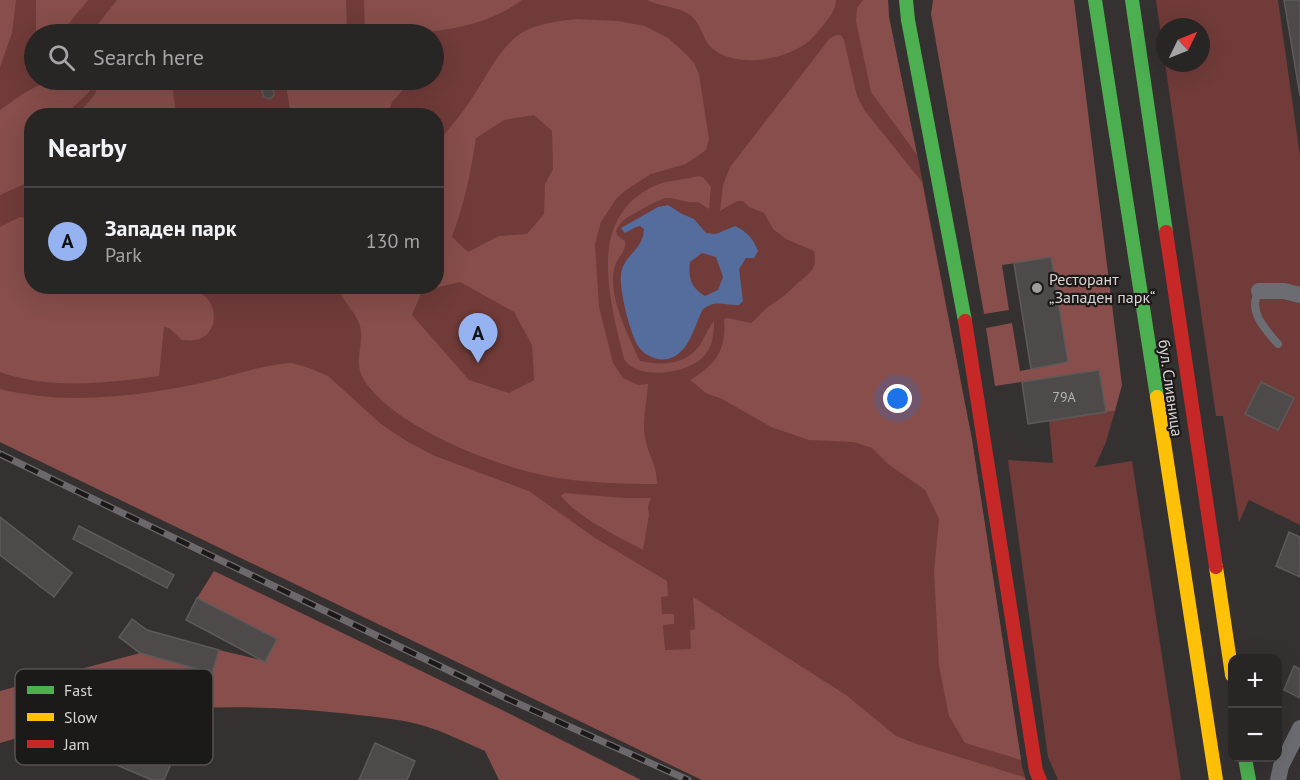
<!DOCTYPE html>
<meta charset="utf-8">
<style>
:root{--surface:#282525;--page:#343132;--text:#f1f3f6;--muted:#a5a5a7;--line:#444242;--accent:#95b2f1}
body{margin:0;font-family:"PT Sans",sans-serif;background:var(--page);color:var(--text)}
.controls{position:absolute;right:18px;bottom:18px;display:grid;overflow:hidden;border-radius:12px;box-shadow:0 6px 24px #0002}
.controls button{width:54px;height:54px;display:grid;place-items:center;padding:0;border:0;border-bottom:2px solid var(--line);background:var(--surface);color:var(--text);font:30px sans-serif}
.compass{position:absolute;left:1156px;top:18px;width:54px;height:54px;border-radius:50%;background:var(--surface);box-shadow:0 6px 24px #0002;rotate:47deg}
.you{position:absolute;left:898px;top:399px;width:21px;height:21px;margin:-15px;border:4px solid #fff;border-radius:50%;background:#1a73e8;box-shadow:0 0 0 9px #1a73e833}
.badge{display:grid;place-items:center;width:39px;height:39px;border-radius:50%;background:var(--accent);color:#111;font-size:20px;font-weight:700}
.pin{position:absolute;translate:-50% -50px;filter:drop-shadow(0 2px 3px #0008)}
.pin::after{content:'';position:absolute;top:32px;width:21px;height:18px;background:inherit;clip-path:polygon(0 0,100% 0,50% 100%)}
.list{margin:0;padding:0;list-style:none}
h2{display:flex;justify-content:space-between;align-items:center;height:78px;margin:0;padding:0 24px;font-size:26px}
h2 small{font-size:20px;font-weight:400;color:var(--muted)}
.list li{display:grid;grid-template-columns:39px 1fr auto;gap:18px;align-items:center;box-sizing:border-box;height:108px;padding:0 24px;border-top:2px solid var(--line)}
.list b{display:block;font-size:22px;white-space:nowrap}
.list p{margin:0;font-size:20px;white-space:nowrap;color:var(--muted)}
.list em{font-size:20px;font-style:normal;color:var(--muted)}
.icon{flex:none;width:33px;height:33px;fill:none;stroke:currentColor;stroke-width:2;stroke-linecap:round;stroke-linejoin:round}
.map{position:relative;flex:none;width:1300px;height:780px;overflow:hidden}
.search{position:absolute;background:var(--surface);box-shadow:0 6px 24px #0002;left:24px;top:24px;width:420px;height:66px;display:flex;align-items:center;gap:15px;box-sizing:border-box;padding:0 21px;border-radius:33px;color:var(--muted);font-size:22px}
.panel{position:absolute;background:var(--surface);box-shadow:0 6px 24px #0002;left:24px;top:108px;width:420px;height:186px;border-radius:24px}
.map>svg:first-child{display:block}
.green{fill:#703b39;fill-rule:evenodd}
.forest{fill:#874e4b;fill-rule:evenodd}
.water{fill:#546d9c;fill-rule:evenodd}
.building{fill:#4e4a4a;stroke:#5e5a5a;stroke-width:1.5}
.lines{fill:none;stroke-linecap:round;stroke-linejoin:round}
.lane{stroke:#6b6d72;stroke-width:8}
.street{stroke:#6b6d72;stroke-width:16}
.fast{stroke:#4caf50;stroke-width:14}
.slow{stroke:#ffc107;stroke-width:14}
.jam{stroke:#c62828;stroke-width:14}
.rail-casing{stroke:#6b696c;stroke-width:7}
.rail{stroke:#1c1919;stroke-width:4.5;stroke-dasharray:14;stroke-linecap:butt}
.poi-dot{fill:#a09c9b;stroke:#1c1919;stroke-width:2}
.labels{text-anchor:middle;stroke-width:4.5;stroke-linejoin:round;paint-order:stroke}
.number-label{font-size:14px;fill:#b6b2b2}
.poi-label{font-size:16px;fill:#d9d5d4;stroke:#1c1919;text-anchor:start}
.street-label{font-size:16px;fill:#d9d5d4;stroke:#1c1919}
.key{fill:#1c1919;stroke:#555151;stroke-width:1.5}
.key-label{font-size:16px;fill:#d9d5d4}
</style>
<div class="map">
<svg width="1300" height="780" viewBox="0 0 1300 780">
<rect width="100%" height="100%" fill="#363131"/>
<path class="green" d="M0 0H888L889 17 920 168 972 440 1022 767 1026 780H702L0 442ZM34 34H434V80H34ZM32 116H436V286H32Z
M1156 0H1278L1300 156V525L1249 500 1239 522 1223 416H1216L1165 63H1201V27H1165V61ZM1261 382 1294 399 1278 430 1245 414Z
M1115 411 1106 442 1095 467 1132 461 1181 780H1058L1048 757 1008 460 1053 463 1049 421Z"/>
<path class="forest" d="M0 0H16L12 33 0 67Z
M36 0H88L60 34H36Z
M117 0H346L347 34H90Z
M364 0H522C478 33 418 34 365 34Z
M647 0H836C836 13 823 25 815 35 795 59 739 70 713 49 702 40 702 24 690 15 677 6 661 7 647 0Z
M863 0H888L889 17 917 155 871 92 856 21 857 8Z
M933 0H1074L1122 385 1115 411 1106 412 1099 370 995 386 986 328 1012 323 1020 371 1068 362 1051 258 1002 265 1009 310 984 314 931 14Z
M577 19 618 21 645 26 668 38 686 54 694 63 699 74 709 139 706 150 686 164 651 174 626 190 616 199 601 222 595 244 599 307 613 363 623 378 638 385 648 384C647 403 641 424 646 442 650 459 657 465 657 484 622 484 587 483 552 477 499 468 393 427 364 380 352 360 365 345 360 326 356 311 342 302 338 287L436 286 437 142C450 128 462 114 472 98 488 75 498 48 523 32 538 23 560 21 577 19ZM534 115 552 131 553 169 545 184 544 214 527 234 499 236 468 252 452 237C464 204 471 173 476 138L504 120ZM460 282 514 312 532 345 534 380 509 393 469 380 412 315 422 291Z
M836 35H841L844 40 857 96 865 111 922 182 972 440 1021 760 965 743 949 716 939 666 934 571 939 519 925 490 888 464 872 448 854 442 809 440 771 427 722 399 706 393 690 380C715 365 727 350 724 319L728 318 751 323C758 318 762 311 768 307 780 299 789 292 799 282 811 271 817 271 814 251L786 239 773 229 764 213 749 207 743 201H737L720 211 723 185 730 167 830 38Z
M58 80H89L90 91 65 115 32 116 31 181 0 195V110C19 97 35 83 58 80Z
M99 80 172 83 176 115H79L80 112 95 94Z
M285 80H412L392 102 387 116 291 115Z
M699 176 704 178 711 187 709 209 698 202C684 204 678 197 666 198 661 198 629 216 624 220 620 223 618 227 616 231L617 235 625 241C627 252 618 256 615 266 606 293 629 337 640 361 662 366 686 365 700 345 705 337 708 328 714 321 714 333 713 347 704 356 689 374 637 381 624 359 610 300 585 219 654 186 667 180 684 180 699 176Z
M20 217 31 220 32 286 192 287C198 291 205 295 210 302 218 316 214 336 196 340 192 341 186 340 182 340L169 328 164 327 159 376C108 383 49 390 0 372V227Z
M292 363 309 368 328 376 381 424 408 442 435 456 529 491 595 538 667 581 668 596 661 597 662 614H674V624L663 625 665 650 691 649 690 630 695 629 693 597 846 695 896 736 914 743 1024 777 1026 780H702L0 442V389C64 405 133 397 197 384 229 377 259 365 292 363Z
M564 493 624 498H651L648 507 649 515 643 550C617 536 580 519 561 496Z
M214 571 500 709 641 780H499L485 751C464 742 443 731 421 725 395 718 366 716 340 713 255 704 168 705 84 721 56 726 28 735 0 743V691L140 653 212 673 219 650 265 661 277 639 197 598Z"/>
<path class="water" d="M668 205 682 214 694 219 706 233 716 234 735 226C747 232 753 238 758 251L754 258H746L739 269 743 301 739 305C723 306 718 299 703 309 695 324 691 347 675 356 663 364 645 357 638 346 630 333 619 289 621 274 624 254 643 251 644 229L640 226 636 227 625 233 621 228 658 207ZM702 253 716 257 723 277 718 290 705 296C691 288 688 278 690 262Z"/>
<path class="building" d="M1284 0H1300V96Z
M267 87 273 89 274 95 270 99 264 97 262 91Z
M1051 257 1068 362 1031 369 1014 263Z
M1099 370 1106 412 1028 424 1022 382Z
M1261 382 1294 398 1278 430 1245 414Z
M0 517 72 573 54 597 0 555Z
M79 526 174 575 167 588 73 539Z
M1289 532 1300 537V577L1276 566Z
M197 598 277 639 265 662 186 620Z
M132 619 147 630 219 650 212 673 140 653 119 637Z
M1294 666 1300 669V698L1284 690Z
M124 737 173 759 164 780H152L112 763Z
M375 743 415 761 407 780H359Z"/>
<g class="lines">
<path class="lane" d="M1259 291C1247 311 1265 329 1278 344"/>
<path class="street" d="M1259 291H1284L1300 295
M1278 780 1281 766 1300 728"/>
<path class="fast" d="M906 0 908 20 965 321
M1095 0 1157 397
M1132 0 1166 232
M1245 758 1249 780"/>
<path class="slow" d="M1157 397 1216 780
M1216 567 1232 675"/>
<path class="jam" d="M1166 232 1216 567
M965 321 1036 771 1040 780"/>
<defs>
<path id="rail" d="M0 454 508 699 688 780"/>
</defs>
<use href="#rail" class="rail-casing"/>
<use href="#rail" class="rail"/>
</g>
<circle class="poi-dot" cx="1037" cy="288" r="6"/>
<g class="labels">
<g class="number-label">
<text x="1064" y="402">79А</text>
</g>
<g class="poi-label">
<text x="1049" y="285">Ресторант<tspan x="1049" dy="18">„Западен парк“</tspan></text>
</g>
<g class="street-label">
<text transform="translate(1171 388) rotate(82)" y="6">бул. Сливница</text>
</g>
</g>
<rect x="15" y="669" width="198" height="96" rx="9" class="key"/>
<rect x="27" y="686" width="27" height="8" fill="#4caf50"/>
<rect x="27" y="713" width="27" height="8" fill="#ffc107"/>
<rect x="27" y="740" width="27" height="8" fill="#c62828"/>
<g class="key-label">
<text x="64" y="696">Fast</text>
<text x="64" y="723">Slow</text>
<text x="64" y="750">Jam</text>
</g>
</svg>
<div class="controls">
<button>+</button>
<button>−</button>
</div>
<svg class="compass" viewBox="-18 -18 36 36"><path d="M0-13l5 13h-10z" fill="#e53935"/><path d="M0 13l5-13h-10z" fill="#a5a5a7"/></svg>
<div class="you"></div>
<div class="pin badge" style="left:478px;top:363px">A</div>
<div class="search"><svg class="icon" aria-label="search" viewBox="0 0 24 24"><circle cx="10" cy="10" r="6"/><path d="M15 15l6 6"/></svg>Search here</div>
<section class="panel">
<h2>Nearby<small></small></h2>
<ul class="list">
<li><span class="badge">A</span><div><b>Западен парк</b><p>Park</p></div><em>130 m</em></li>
</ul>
</section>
</div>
